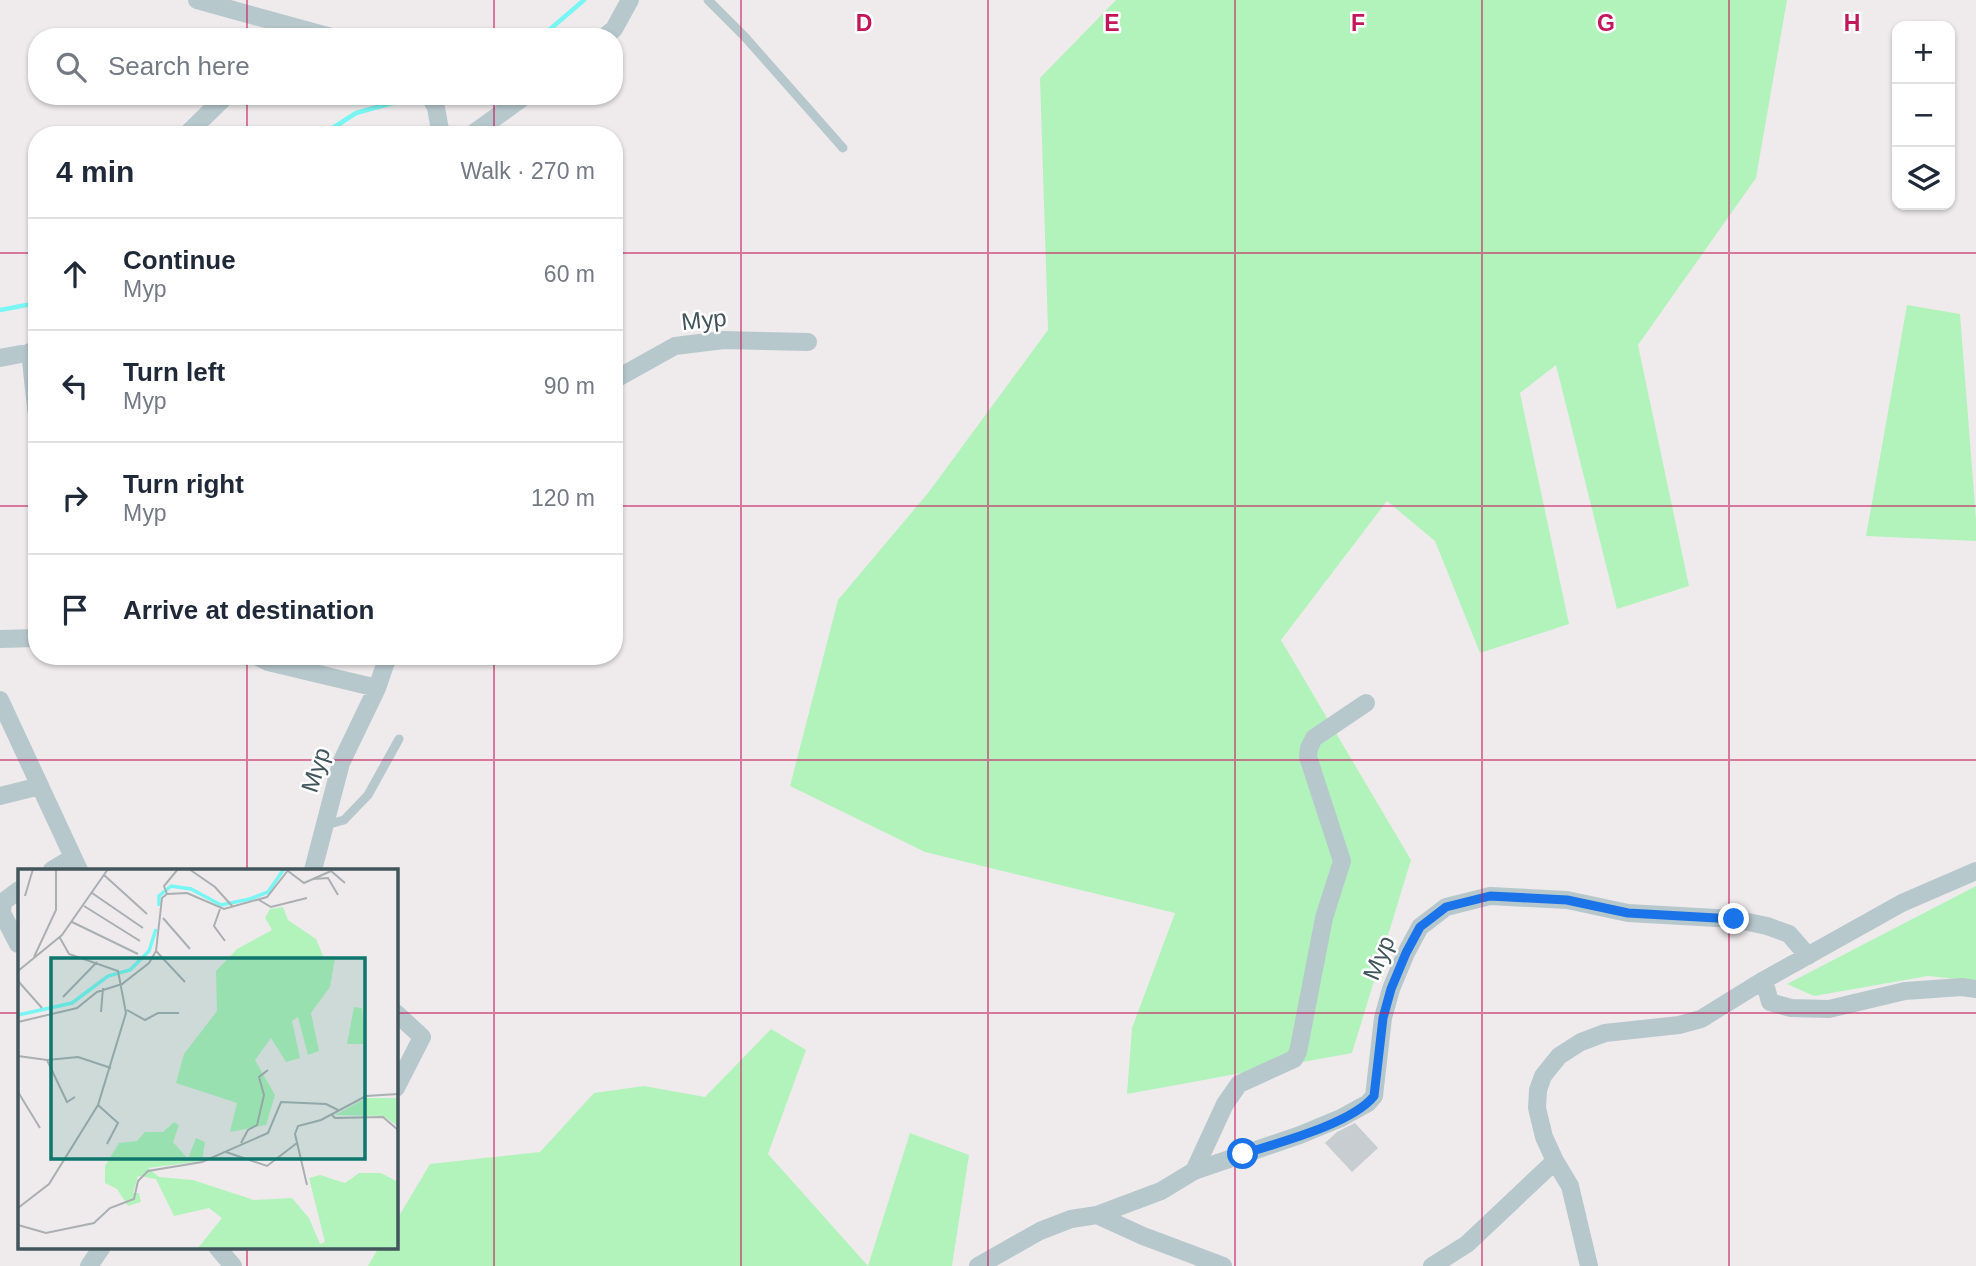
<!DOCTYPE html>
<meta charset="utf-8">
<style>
:root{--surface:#fff;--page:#f2f2f3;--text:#1f2937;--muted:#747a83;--line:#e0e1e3}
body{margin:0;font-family:Arial,sans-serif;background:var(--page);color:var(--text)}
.controls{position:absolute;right:21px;top:21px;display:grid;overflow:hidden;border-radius:14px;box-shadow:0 2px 5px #0004}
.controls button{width:63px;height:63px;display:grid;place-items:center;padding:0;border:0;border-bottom:2px solid var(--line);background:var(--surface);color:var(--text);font:35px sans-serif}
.stop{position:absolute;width:21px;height:21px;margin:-16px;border:5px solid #1a73e8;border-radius:50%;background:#fff}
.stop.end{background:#1a73e8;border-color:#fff;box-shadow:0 2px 7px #0008}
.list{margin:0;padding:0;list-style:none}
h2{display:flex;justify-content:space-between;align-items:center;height:91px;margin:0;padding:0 28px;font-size:30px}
h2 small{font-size:23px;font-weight:400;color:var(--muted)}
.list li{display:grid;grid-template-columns:46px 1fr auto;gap:21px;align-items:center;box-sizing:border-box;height:112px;padding:0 28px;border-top:2px solid var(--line)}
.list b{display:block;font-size:26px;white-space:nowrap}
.list p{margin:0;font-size:23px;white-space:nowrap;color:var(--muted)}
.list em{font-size:23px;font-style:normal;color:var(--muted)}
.icon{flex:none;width:38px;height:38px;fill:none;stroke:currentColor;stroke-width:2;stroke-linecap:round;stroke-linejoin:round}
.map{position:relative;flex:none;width:1976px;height:1266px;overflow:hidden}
.search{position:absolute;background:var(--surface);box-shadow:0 2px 5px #0004;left:28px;top:28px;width:595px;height:77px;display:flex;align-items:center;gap:18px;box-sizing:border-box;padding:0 24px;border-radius:28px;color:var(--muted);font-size:26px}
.panel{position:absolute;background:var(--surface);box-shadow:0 2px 5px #0004;left:28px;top:126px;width:595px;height:539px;border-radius:28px}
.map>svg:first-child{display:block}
.green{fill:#b2f3bc}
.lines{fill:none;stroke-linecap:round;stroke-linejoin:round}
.stream{stroke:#79f6f3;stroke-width:4.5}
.building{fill:#c7cdd1}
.lane{stroke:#b7c8cd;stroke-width:9}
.street{stroke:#b7c8cd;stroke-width:18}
.route{stroke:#1a73e8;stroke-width:9}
.grid{fill:none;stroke:#c2185b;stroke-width:2;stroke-opacity:0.55}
.labels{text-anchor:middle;stroke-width:5;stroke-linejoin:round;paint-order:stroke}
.street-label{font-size:24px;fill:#42555b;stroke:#fff}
.inset-river{fill:none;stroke:#79f6f3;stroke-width:3.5}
.inset-road{fill:none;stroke:#aaafb2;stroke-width:2}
.view{fill:#0f766e;fill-opacity:0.15;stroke:#0f766e;stroke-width:3.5}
.inset-edge{fill:none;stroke:#42555b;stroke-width:3.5}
.grid-label{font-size:23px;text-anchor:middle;font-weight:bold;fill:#c2185b;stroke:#fff;stroke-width:5;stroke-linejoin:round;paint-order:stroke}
</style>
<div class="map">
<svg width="1976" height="1266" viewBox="0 0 1976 1266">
<rect width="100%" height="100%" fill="#efebec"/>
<path class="green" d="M1116 0H1787L1756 178 1638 345 1689 586 1617 609 1556 365 1520 393 1569 624 1480 653 1435 541 1387 501 1281 640 1411 860 1352 1053 1127 1094 1132 1028 1175 913 925 852 790 786 838 600 928 493 1048 330 1040 78Z
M1907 305 1960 314 1976 519V541L1866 536Z
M1976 886V981L1928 976 1814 996 1787 984Z
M771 1029 806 1050 768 1154 868 1266 910 1133 969 1155 952 1266H368L379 1247H396V1221L430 1164 540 1152 594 1093 644 1086 705 1097Z"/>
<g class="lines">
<path class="stream" d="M541 37 584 0
M322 135 356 113 418 96
M0 310 37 303"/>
</g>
<path class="building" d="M1355 1123 1378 1148 1352 1172 1325 1143 1337 1132Z"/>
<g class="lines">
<path class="lane" d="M708 0 745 37 843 148
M326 825 344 820 368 795 399 739"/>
<path class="street" d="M197 0 331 37
M604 37 614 29 630 0
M430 96 436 108 441 135
M186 135 226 96
M471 135 525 96
M30 352 37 416
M0 358 37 351
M614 380 675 346 724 340 808 342
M0 639 37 638
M256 656 268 662 377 688
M0 700 79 870
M0 796 40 786
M52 870 72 858
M313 870 341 763 377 688 388 656
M18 944 2 913 3 902 19 890
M1764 980 1770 1002 1791 1008 1829 1009 1905 991 1962 987 1976 989
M396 1013 422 1037 396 1088
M1194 1171 1225 1104 1239 1084 1294 1059 1298 1052 1324 918 1342 861 1308 757 1309 748 1314 738 1366 703
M1097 1215 1143 1236 1223 1266
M217 1247 233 1266
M89 1266 102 1247
M978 1266 1040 1231 1071 1219 1097 1215 1161 1191 1194 1171 1300 1135 1341 1118 1368 1103 1374 1096 1383 1018 1391 989 1406 953 1420 927 1446 907 1490 896 1567 900 1628 913 1734 919 1767 926 1789 934 1808 956
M1432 1266 1467 1244 1555 1161
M1589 1266 1570 1186 1555 1161 1544 1137 1537 1108 1538 1090 1543 1076 1559 1056 1581 1042 1605 1033 1679 1025 1701 1019 1764 980 1902 903 1976 871"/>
</g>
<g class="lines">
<path class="route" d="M1243 1154C1277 1143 1352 1124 1374 1096L1383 1018 1391 989 1406 953 1420 927 1446 907 1490 896 1567 900 1628 913 1734 919"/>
</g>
<path class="grid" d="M247 0V37M494 0V37M741 0V1266M988 0V1266M1235 0V1266M1482 0V1266M1729 0V1266M247 96V135M494 96V135M0 253H37M614 253H1976M0 506H37M614 506H1976M247 656V870M494 656V1266M0 760H1976M0 1013H19M396 1013H1976M247 1247V1266"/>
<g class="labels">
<g class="street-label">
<text transform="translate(704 320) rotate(-6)" y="8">Мур</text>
<text transform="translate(316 770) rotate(-72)" y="8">Мур</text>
<text transform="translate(1379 958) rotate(-67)" y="8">Мур</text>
</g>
</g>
<g transform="translate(18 869)">
<rect width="380" height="380" fill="#efebec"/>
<path d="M265 38 270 51 298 70 306 89H317L312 118 293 144 301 182 290 186 280 148 274 152 282 189 268 193 253 169 237 191 257 226 248 256 212 263 219 234 158 214 166 185 199 142 198 102 219 80 254 61 247 49 252 40ZM336 138 344 139 347 175H329ZM348 229H380V257L365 247 317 246ZM156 253 161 256 155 273 170 290 178 269 187 273 184 292 130 299 141 308 175 311 236 331 274 329 291 349 302 375 307 373 291 309 302 306 327 314 341 304H363L380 313V379H180L204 349 191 339 156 347 138 310 120 307 115 324H121L123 333 110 337 99 320 87 314V297L101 274 119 272 127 263H145Z" fill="#b2f3bc"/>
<path class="inset-river" d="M141 37V27L153 17 173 20 203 36 232 30 250 23 266 0M0 146 54 134 90 107 112 101 131 82 138 60"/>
<path class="inset-road" d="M171 0 197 18 215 38M270 2 286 14 313 2 327 14M86 6 129 45M295 10 310 9 320 26M74 24 125 59M149 25 146 17 160 0M7 27 15 0M241 31 253 38 289 29M66 37 122 72M202 40 196 57 207 72M145 49 172 80M54 53 120 85M138 82 167 113M16 88 38 41V0M0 102 44 66 90 0M0 112 24 139M45 128 79 93M109 141 127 151 140 144H161M83 143 85 119M0 153 59 139 79 123 104 115 131 94 138 82 144 29 149 25 169 24 206 40 249 28 271 0M0 187 29 191 60 188 93 199M29 191 49 233 57 228M0 223 22 259M80 236 100 254 89 275M313 245 317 249 365 248 380 261M223 274 230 261 239 256 246 226 241 208 250 201M208 283 249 297 279 274M289 316 277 265 280 257 303 251 348 227 380 225M0 339 31 315 80 236 108 144 100 102 51 85 42 69M0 356 28 364 76 354 92 339 116 330 120 312 130 302 184 293 250 264 263 233 308 235 320 241"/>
<path class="view" d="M33 89H347V290H33Z"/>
<rect width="380" height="380" class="inset-edge"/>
</g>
<g class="grid-label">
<text x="864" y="31">D</text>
<text x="1112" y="31">E</text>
<text x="1358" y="31">F</text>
<text x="1606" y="31">G</text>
<text x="1852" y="31">H</text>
</g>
</svg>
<div class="controls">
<button>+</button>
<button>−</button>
<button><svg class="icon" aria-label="layers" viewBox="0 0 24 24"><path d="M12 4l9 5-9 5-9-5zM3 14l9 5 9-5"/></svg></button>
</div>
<div class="stop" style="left:1243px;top:1154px"></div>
<div class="stop end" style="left:1734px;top:919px"></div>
<div class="search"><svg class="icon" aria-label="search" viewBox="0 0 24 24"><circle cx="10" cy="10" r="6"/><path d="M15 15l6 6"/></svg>Search here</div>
<section class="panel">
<h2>4 min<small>Walk · 270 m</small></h2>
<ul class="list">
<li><svg class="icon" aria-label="ahead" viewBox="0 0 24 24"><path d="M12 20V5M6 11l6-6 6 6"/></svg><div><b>Continue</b><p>Мур</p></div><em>60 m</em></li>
<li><svg class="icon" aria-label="left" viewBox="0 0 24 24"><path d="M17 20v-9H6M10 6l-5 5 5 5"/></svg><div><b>Turn left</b><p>Мур</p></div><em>90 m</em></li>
<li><svg class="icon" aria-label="right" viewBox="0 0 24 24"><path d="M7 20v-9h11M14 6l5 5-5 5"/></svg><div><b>Turn right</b><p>Мур</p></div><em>120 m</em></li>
<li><svg class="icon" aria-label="arrive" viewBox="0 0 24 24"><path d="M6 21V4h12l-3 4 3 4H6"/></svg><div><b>Arrive at destination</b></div></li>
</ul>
</section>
</div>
